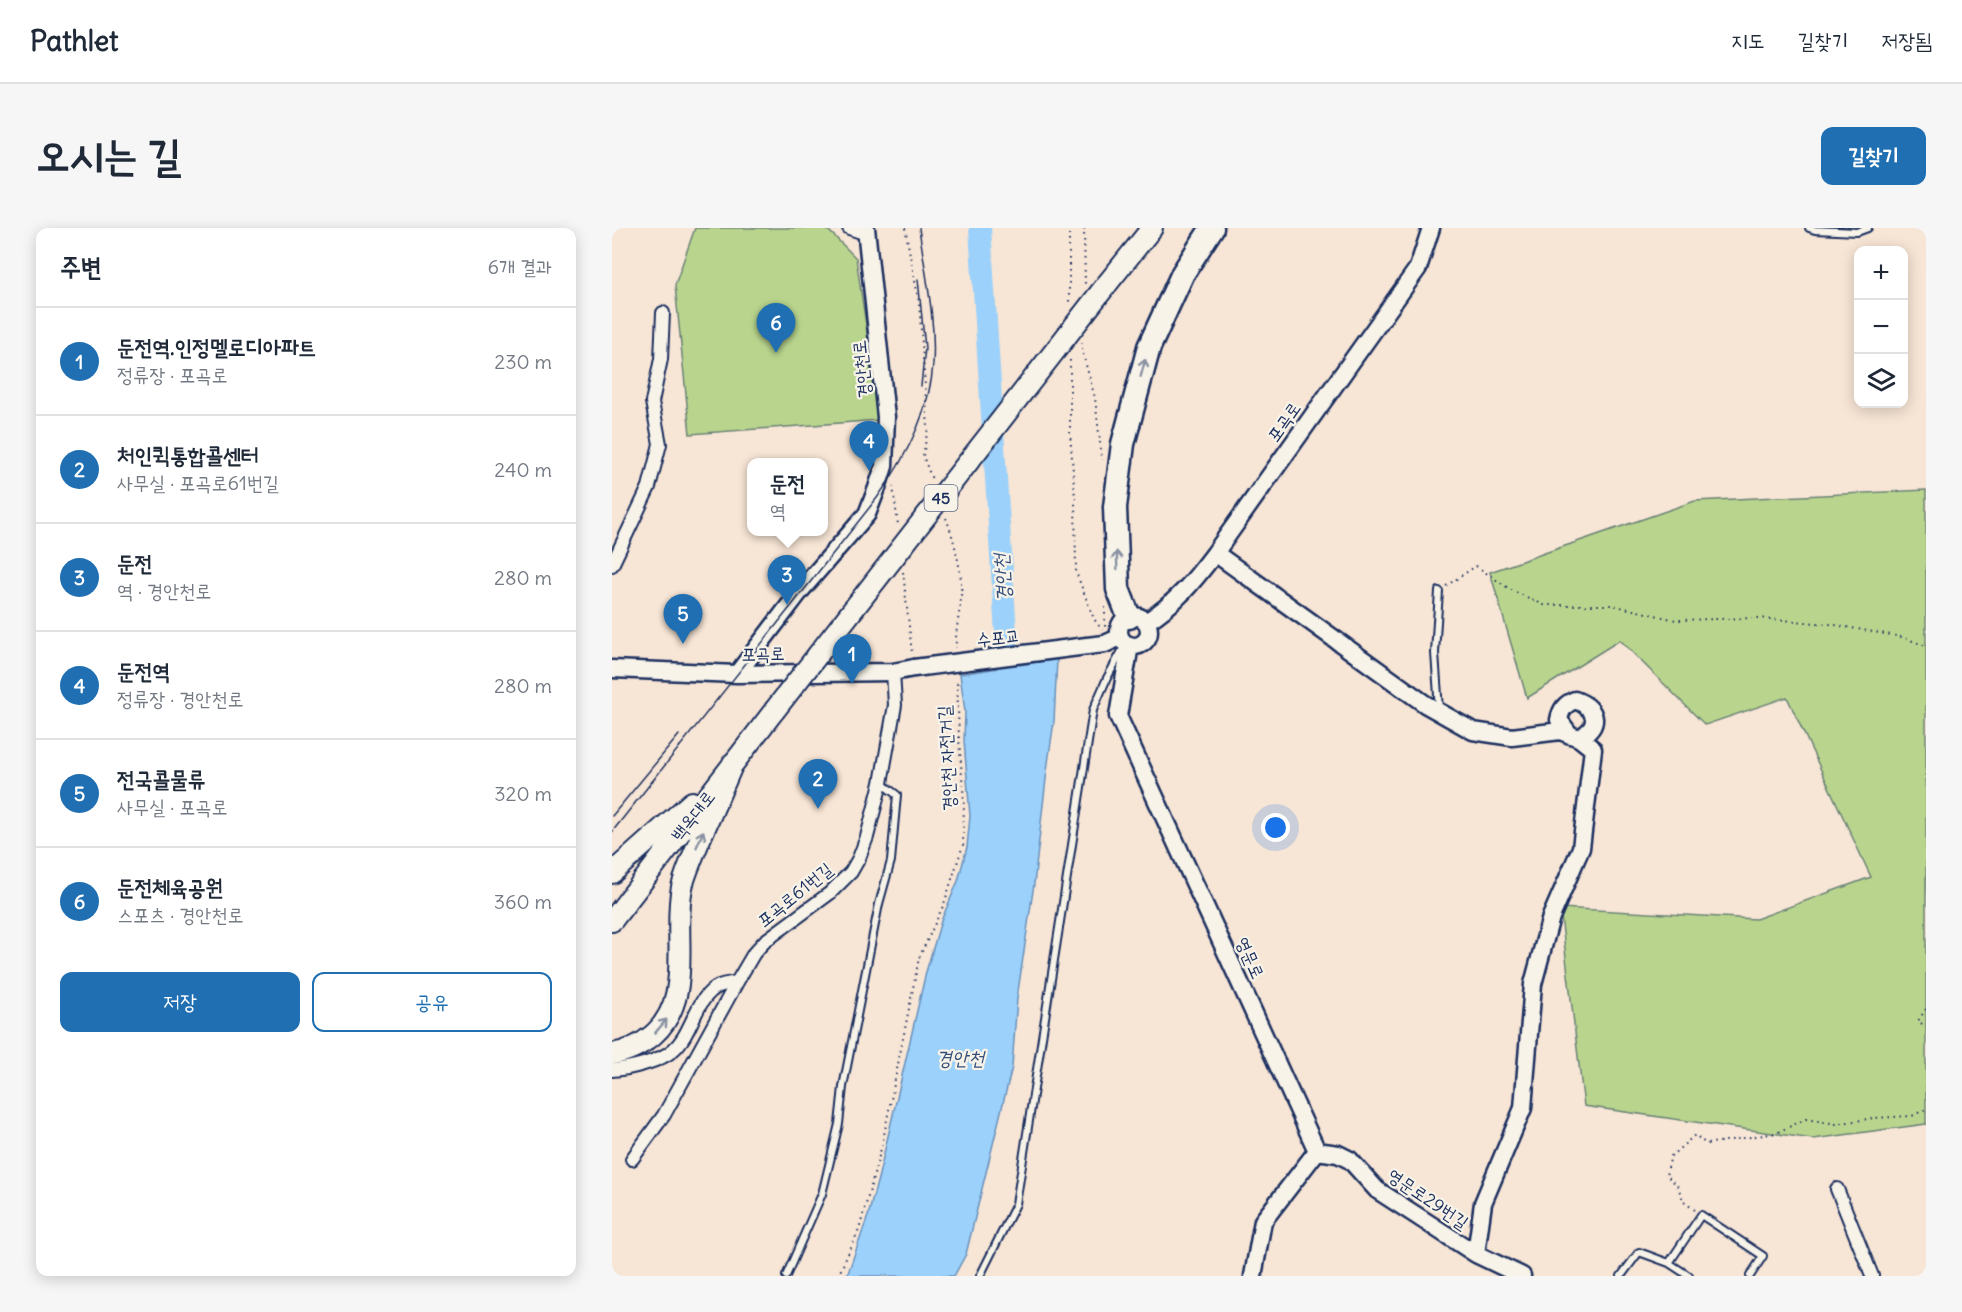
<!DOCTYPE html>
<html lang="ko">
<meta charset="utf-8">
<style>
:root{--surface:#fff;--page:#f6f6f7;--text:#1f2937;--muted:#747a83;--line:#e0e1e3;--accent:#1f6fb2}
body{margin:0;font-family:Delius,"Poor Story",sans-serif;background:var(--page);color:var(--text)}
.controls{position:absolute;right:18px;top:18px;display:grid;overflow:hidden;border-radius:12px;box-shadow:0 3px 15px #0003}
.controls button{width:54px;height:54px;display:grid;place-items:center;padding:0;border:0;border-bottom:2px solid var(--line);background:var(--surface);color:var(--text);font:30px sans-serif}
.you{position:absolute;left:664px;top:600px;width:21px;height:21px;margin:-15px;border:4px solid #fff;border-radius:50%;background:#1a73e8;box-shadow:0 0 0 9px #1a73e833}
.badge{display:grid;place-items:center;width:39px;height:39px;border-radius:50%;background:var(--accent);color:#fff;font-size:20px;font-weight:700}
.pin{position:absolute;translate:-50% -50px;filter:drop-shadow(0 2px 3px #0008)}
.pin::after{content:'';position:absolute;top:32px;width:21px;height:18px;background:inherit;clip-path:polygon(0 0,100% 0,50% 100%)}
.popup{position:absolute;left:135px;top:230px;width:81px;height:78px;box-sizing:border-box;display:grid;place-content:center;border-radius:12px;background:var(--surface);filter:drop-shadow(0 2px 4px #0005);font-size:20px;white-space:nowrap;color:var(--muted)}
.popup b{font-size:22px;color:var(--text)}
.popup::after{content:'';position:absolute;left:50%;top:100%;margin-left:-12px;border:12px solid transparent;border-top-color:var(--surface)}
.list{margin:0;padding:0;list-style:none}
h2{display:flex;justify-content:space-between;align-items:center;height:78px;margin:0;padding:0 24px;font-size:26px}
h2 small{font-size:20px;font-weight:400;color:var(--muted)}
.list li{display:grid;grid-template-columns:39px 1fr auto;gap:18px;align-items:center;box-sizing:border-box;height:108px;padding:0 24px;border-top:2px solid var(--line)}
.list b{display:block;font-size:22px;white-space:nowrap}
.list p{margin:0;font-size:20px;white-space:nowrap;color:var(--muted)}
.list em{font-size:20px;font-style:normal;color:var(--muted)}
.actions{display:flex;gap:12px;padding:18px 24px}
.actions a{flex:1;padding:14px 0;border:2px solid var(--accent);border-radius:12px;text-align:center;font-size:21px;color:var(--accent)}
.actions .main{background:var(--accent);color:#fff}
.icon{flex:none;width:33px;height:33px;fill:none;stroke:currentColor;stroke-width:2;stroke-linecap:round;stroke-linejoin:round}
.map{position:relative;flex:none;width:1314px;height:1048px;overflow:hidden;border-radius:12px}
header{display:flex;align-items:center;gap:36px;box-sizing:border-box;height:84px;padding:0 30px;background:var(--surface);border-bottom:2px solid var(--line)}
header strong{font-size:28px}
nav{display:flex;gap:33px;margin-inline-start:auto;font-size:21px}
.intro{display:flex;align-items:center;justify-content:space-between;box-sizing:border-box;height:144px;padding:0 36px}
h1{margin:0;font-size:42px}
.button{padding:15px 27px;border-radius:12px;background:var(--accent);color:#fff;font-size:21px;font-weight:700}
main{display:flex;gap:36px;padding:0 36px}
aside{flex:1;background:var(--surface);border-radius:12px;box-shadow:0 3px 15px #0003}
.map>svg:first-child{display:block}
.green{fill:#b9d58d;stroke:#6a8276;stroke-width:1.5}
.water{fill:#9bd1fa;stroke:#6890bc;stroke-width:1.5}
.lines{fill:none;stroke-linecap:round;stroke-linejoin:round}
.river{stroke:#9bd1fa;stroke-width:22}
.service-casing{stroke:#1b2f5e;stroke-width:10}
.minor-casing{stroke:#1b2f5e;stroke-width:16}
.tertiary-casing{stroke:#1b2f5e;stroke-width:21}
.primary-casing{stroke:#1b2f5e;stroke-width:24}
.motorway-casing{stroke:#1b2f5e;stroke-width:27}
.path{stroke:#1b2f5e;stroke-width:2;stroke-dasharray:1.5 4.5;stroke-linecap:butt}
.service{stroke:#f7f3e8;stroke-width:6}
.minor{stroke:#f7f3e8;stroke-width:12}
.tertiary{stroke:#f7f3e8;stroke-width:16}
.primary{stroke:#f7f3e8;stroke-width:20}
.motorway{stroke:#f7f3e8;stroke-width:22}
.tram{stroke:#1b2f5e;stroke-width:1.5}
.tertiary-bridge-casing{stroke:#1b2f5e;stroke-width:21;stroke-linecap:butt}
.primary-bridge-casing{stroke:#1b2f5e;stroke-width:24;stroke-linecap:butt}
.tertiary-bridge{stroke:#f7f3e8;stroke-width:16}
.primary-bridge{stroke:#f7f3e8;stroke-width:20}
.oneway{stroke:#8991a3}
.labels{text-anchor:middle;stroke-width:4.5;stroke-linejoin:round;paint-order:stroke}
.shield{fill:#f7f3e8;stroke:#5d6a87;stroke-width:1.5}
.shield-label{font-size:16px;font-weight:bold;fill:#1b2f5e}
.street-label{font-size:18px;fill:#1b2f5e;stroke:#f7f3e8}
.water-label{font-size:20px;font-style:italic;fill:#354f7d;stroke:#f7f3e8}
</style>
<header>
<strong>Pathlet</strong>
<nav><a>지도</a><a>길찾기</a><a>저장됨</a></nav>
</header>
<div class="intro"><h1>오시는 길</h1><a class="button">길찾기</a></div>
<main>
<aside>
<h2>주변<small>6개 결과</small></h2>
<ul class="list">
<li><span class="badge">1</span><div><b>둔전역.인정멜로디아파트</b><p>정류장 · 포곡로</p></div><em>230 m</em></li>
<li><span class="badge">2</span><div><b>처인퀵통합콜센터</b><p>사무실 · 포곡로61번길</p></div><em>240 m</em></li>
<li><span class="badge">3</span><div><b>둔전</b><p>역 · 경안천로</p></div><em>280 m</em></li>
<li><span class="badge">4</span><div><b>둔전역</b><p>정류장 · 경안천로</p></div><em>280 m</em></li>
<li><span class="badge">5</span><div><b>전국콜물류</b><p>사무실 · 포곡로</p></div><em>320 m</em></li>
<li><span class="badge">6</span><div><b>둔전체육공원</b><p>스포츠 · 경안천로</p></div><em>360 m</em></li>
</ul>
<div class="actions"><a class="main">저장</a><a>공유</a></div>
</aside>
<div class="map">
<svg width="1314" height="1048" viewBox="0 0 1314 1048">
<rect width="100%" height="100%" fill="#f7e5d5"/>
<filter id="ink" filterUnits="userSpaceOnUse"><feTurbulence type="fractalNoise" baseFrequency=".0167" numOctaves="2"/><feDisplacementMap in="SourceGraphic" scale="12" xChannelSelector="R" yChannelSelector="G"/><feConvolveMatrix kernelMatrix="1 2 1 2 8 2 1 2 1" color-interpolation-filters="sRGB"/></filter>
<g filter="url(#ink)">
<path class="green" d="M83 0H210L217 3 244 30 268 192 78 206 63 57Z
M1314 262V896L1201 911 972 878 948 680 1144 691 1259 649 1175 469 1093 497 1008 412 915 470 878 344 1083 273Z"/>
<path class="water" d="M445 431 442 493 435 542 422 656 405 770 400 839 354 1026 342 1048H235L256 988 267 947 314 744 329 693 346 653 355 619 358 588 352 512 353 484 348 446Z"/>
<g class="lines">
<path class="river" d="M368 0 398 468"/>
<defs>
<path id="service" d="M1197 0 1203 2 1245 4 1256 0
M827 363 823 425 827 482
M1057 1035 1089 987 1151 1028 1138 1048
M174 1048 210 966 227 896 231 859 267 676 279 633 285 567 269 555
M368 1048 404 976 481 482 495 450 511 421
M1009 1048 1027 1024 1057 1035 1077 1048"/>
<path id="minor" d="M237 0 255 6
M0 337 37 259 48 216 40 174 49 131 51 85
M0 842C17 841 49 833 61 822 81 805 83 769 107 758 112 756 120 755 125 754L142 725 153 713 218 665 239 644 247 630 255 609 269 555 283 477 281 444
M20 931 52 887 125 754
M1225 961 1260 1048"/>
<path id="tertiary" d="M603 325 813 476 861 503 900 509 948 503 967 510 981 521 969 620 939 689 921 756 911 880 871 975 864 1026
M507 403a15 15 0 1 1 30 0a15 15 0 1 1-30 0Z
M534 394C564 375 582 353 603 325L806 40 819 0
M518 417 506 488 705 923 651 993 641 1048
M475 418 493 416 508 409
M0 441 125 446 281 444 302 440
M125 446 189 362 255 286 265 260 272 238 274 189 254 0
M958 507 947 492C949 481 953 476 963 472 985 480 990 498 967 510
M705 923 726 926 738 932 765 962 864 1026 910 1048"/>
<path id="primary" d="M495 56 540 0
M0 645 80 574
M0 693 162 483
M0 826C15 824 29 817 41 807 83 770 60 708 70 659 74 643 82 626 88 611 99 586 110 561 121 535"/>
<path id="motorway" d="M517 389 506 361 503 279 511 216 537 119 571 45 600 0"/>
</defs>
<use href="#service" class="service-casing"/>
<use href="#minor" class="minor-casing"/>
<use href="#tertiary" class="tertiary-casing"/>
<use href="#primary" class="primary-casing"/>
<use href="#motorway" class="motorway-casing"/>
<path class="path" d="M293 0 307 74 316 200 311 228 321 254
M457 0V78
M472 0 473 58
M470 114V122L483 170 490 232
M458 132V204L463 270 464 344 482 391 490 402
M281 258 286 297
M334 290C342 310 351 347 349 368 348 386 343 402 344 420
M291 344 300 425
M834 358 864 338 899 362 932 377H1000L1064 392 1146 390 1217 396 1290 409 1314 418
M493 379V400
M1314 781 1306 793 1314 799
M1083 982 1072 974 1065 957 1054 947 1059 928 1083 907 1094 916 1164 905 1194 891 1224 896 1262 890 1300 888 1314 881
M226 1048 247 1002 270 917 307 730 332 676 351 617 352 573 347 511 345 450"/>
<use href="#service" class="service"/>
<use href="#minor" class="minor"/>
<use href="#tertiary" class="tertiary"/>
<use href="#primary" class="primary"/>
<use href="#motorway" class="motorway"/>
<path class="tram" d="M306 51 313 120 309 158
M0 588 67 507
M0 604 265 270C293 231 318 185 321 136 324 91 313 45 307 0"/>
<defs>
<path id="tertiary-bridge" d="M302 440 475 418"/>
<path id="primary-bridge" d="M162 483 495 56"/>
</defs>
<use href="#tertiary-bridge" class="tertiary-bridge-casing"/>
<use href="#primary-bridge" class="primary-bridge-casing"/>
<use href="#tertiary-bridge" class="tertiary-bridge"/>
<use href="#primary-bridge" class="primary-bridge"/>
</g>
<defs><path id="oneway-shaft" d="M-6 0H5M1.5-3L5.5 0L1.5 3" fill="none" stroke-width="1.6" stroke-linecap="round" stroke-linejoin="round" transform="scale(1.5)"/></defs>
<g class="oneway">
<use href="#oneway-shaft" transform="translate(531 140) rotate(-75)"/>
<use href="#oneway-shaft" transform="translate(505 332) rotate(-92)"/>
<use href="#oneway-shaft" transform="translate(88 611) rotate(-67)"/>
<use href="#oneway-shaft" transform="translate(49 798) rotate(-50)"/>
</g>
</g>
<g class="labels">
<rect class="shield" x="312.5" y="257" width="33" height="26" rx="4.5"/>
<g class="shield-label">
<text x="329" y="276">45</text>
</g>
<g class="street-label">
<text transform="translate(250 141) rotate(-96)" y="6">경안천로</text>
<text transform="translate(672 194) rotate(-55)" y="6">포곡로</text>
<text transform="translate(386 410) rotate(-7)" y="6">수포교</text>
<text transform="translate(151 426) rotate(-1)" y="6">포곡로</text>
<text transform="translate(335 530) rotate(-93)" y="6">경안천 자전거길</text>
<text transform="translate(81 588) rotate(-52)" y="6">백옥대로</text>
<text transform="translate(183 667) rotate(-39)" y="6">포곡로61번길</text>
<text transform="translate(638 730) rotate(66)" y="6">영문로</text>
<text transform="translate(816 971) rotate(34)" y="6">영문로29번길</text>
</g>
<g class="water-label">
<text transform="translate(390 350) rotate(-94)" y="7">경안천</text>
<text x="348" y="837">경안천</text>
</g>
</g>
</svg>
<div class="controls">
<button>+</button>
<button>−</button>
<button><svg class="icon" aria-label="layers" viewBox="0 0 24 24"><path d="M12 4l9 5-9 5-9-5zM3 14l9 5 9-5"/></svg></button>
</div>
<div class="you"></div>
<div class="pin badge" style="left:240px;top:456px">1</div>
<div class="pin badge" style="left:206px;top:581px">2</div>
<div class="pin badge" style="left:175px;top:377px">3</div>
<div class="popup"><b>둔전</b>역</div>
<div class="pin badge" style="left:257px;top:243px">4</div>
<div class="pin badge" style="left:71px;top:416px">5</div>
<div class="pin badge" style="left:164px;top:125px">6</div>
</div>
</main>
